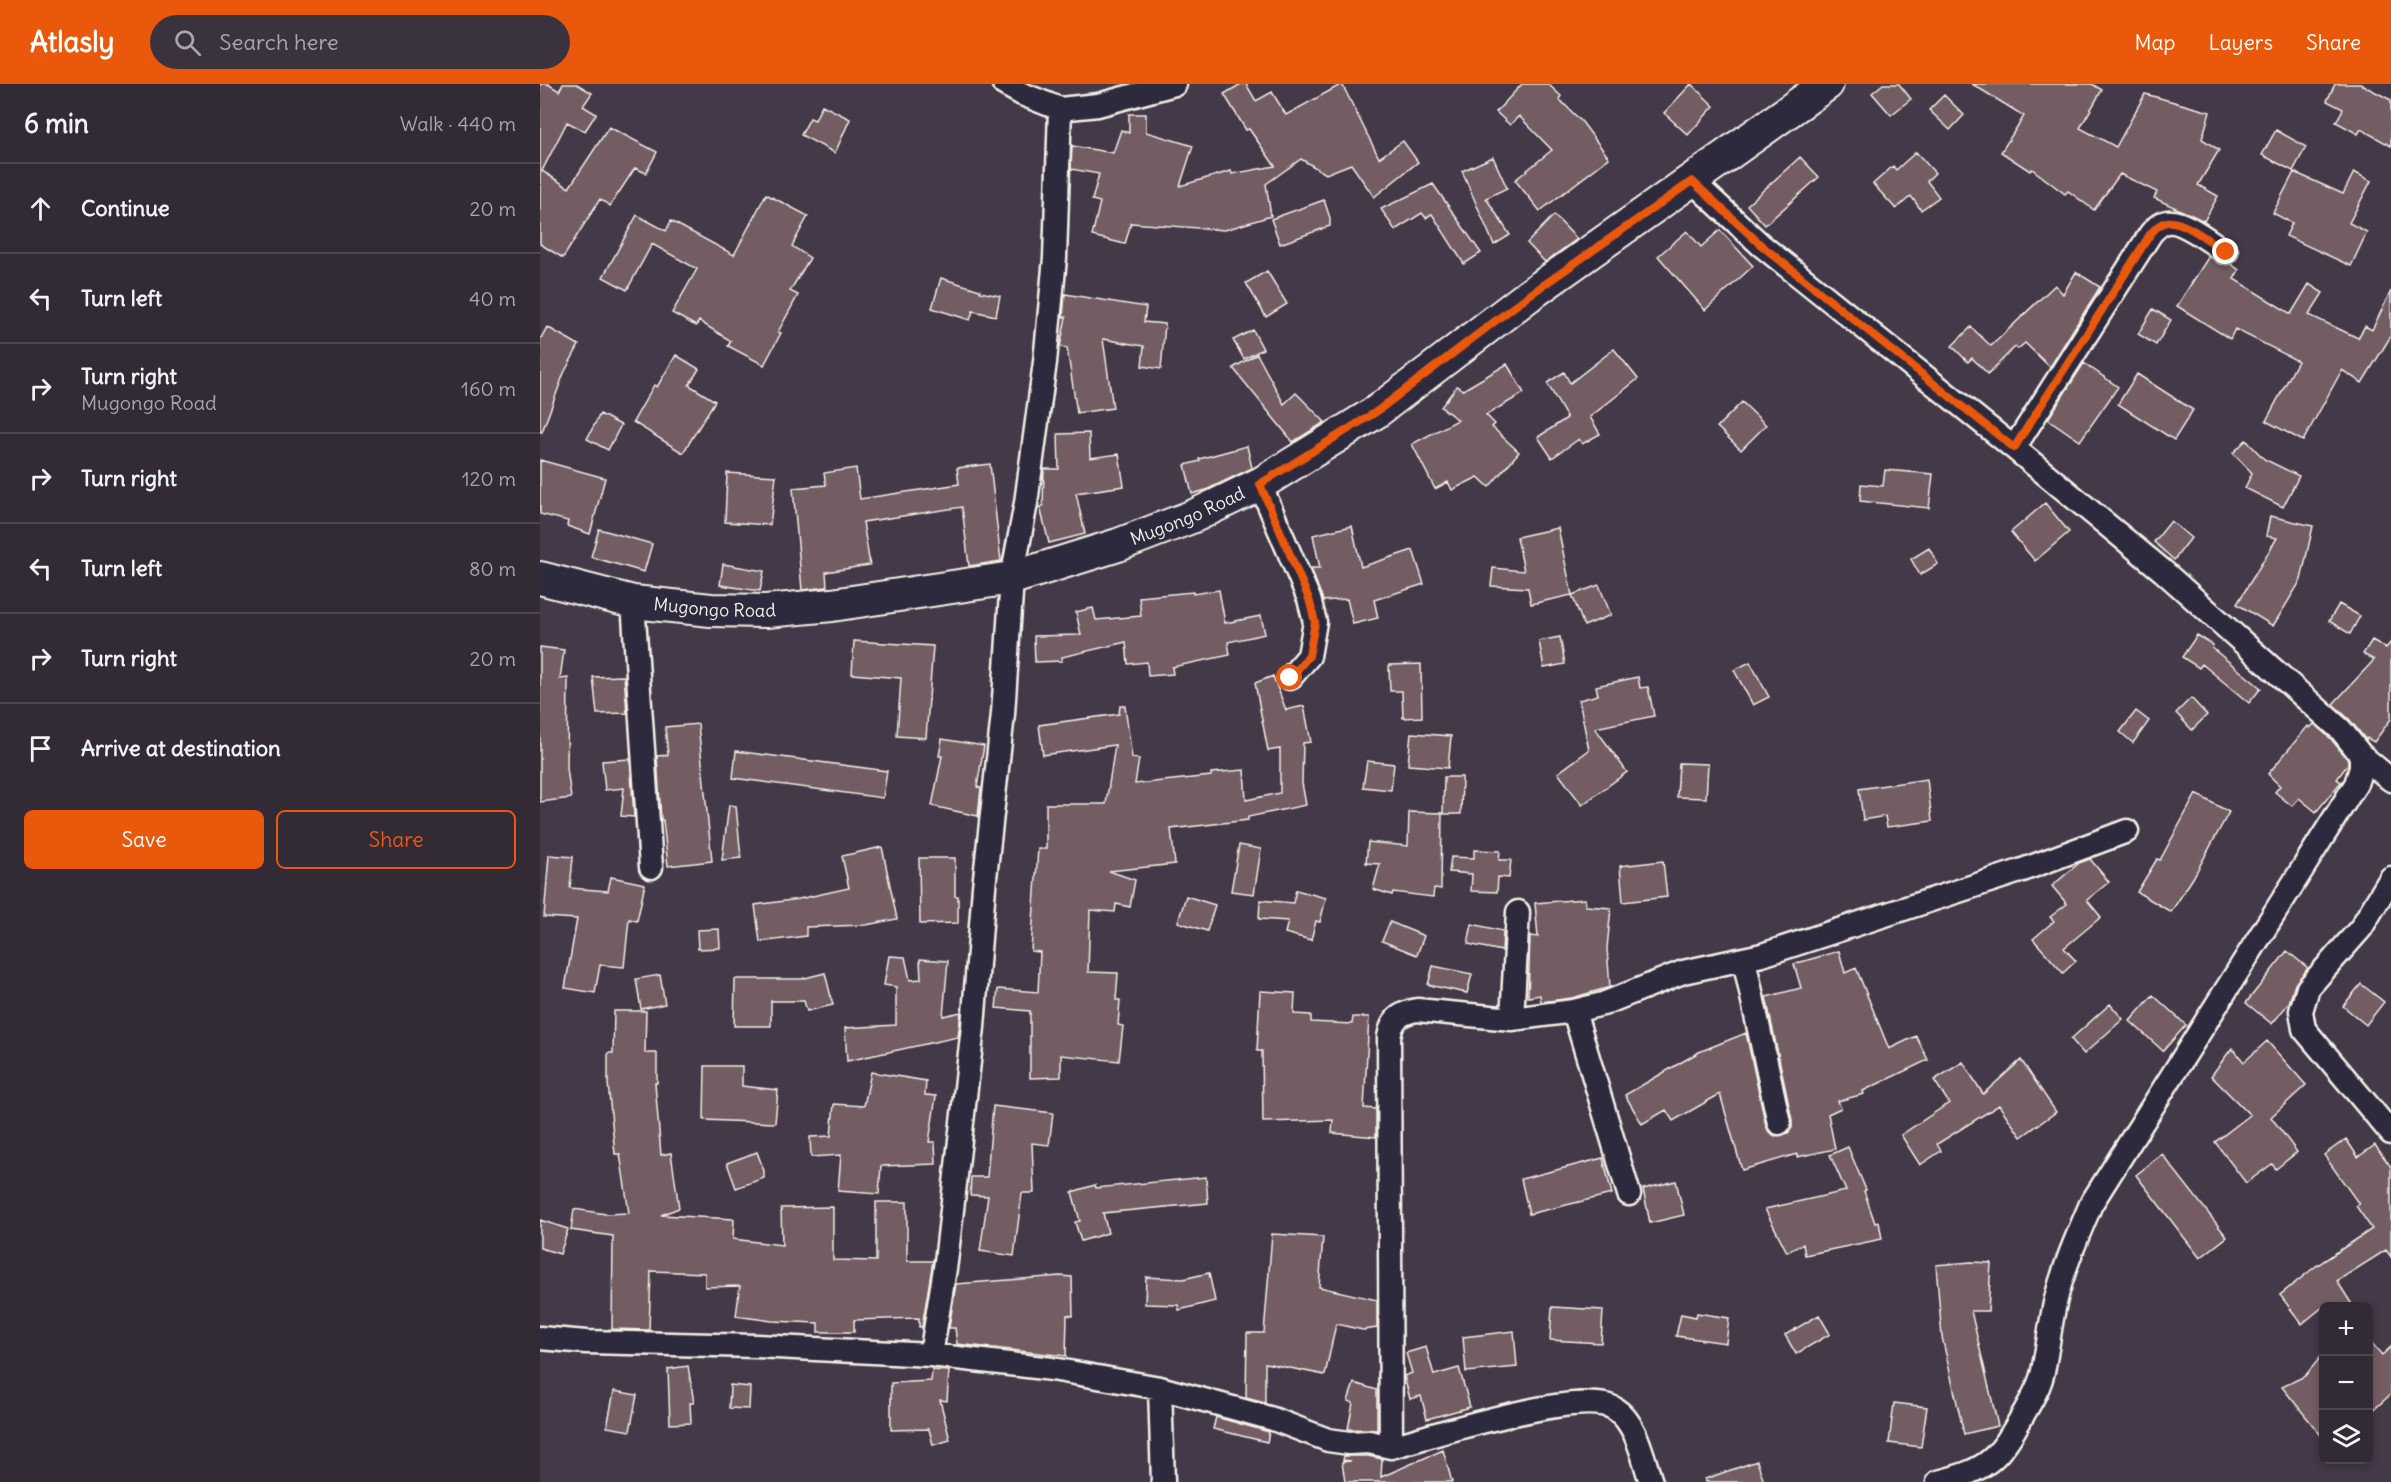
<!DOCTYPE html>
<meta charset="utf-8">
<style>
:root{--surface:#322b36;--page:#3a333e;--text:#f1f3f6;--muted:#a8a7ad;--line:#4d4751;--accent:#ea580c}
body{margin:0;font-family:Delius,sans-serif;background:var(--page);color:var(--text)}
.controls{position:absolute;right:18px;bottom:18px;display:grid;overflow:hidden;border-radius:9px;box-shadow:0 3px 9px #0003}
.controls button{width:54px;height:54px;display:grid;place-items:center;padding:0;border:0;border-bottom:2px solid var(--line);background:var(--surface);color:var(--text);font:30px sans-serif}
.stop{position:absolute;width:18px;height:18px;margin:-14px;border:4px solid #ea580c;border-radius:50%;background:#fff}
.stop.end{background:#ea580c;border-color:#fff;box-shadow:0 2px 6px #0008}
.list{margin:0;padding:0;list-style:none}
h2{display:flex;justify-content:space-between;align-items:center;height:78px;margin:0;padding:0 24px;font-size:26px}
h2 small{font-size:20px;font-weight:400;color:var(--muted)}
.list li{display:grid;grid-template-columns:39px 1fr auto;gap:18px;align-items:center;box-sizing:border-box;height:90px;padding:0 24px;border-top:2px solid var(--line)}
.list b{display:block;font-size:22px;white-space:nowrap}
.list p{margin:0;font-size:20px;white-space:nowrap;color:var(--muted)}
.list em{font-size:20px;font-style:normal;color:var(--muted)}
.actions{display:flex;gap:12px;padding:18px 24px}
.actions a{flex:1;padding:14px 0;border:2px solid var(--accent);border-radius:9px;text-align:center;font-size:21px;color:var(--accent)}
.actions .main{background:var(--accent);color:#fff}
.icon{flex:none;width:33px;height:33px;fill:none;stroke:currentColor;stroke-width:2;stroke-linecap:round;stroke-linejoin:round}
.map{position:relative;flex:none;width:1851px;height:1398px;overflow:hidden}
header{display:flex;align-items:center;gap:36px;box-sizing:border-box;height:84px;padding:0 30px;background:var(--accent);color:#fff}
header strong{font-size:28px}
nav{display:flex;gap:33px;margin-inline-start:auto;font-size:21px}
.search{width:420px;height:54px;background:var(--page);display:flex;align-items:center;gap:15px;box-sizing:border-box;padding:0 21px;border-radius:33px;color:var(--muted);font-size:22px}
main{display:flex}
aside{flex:1;background:var(--surface)}
.map>svg:first-child{display:block}
.building{fill:#735c62;stroke:#f4f1e8;stroke-width:1.5}
.lines{fill:none;stroke-linecap:round;stroke-linejoin:round}
.street-casing{stroke:#f4f1e8;stroke-width:27}
.secondary-casing{stroke:#f4f1e8;stroke-width:36}
.street{stroke:#2f2a3d;stroke-width:22}
.secondary{stroke:#2f2a3d;stroke-width:32}
.route{stroke:#ea580c;stroke-width:8}
.labels{text-anchor:middle;stroke-width:5;stroke-linejoin:round;paint-order:stroke}
.street-label{font-size:18px;fill:#f4f1e8;stroke:#2f2a3d}
</style>
<header>
<strong>Atlasly</strong>
<div class="search"><svg class="icon" aria-label="search" viewBox="0 0 24 24"><circle cx="10" cy="10" r="6"/><path d="M15 15l6 6"/></svg>Search here</div>
<nav><a>Map</a><a>Layers</a><a>Share</a></nav>
</header>
<main>
<aside>
<h2>6 min<small>Walk · 440 m</small></h2>
<ul class="list">
<li><svg class="icon" aria-label="ahead" viewBox="0 0 24 24"><path d="M12 20V5M6 11l6-6 6 6"/></svg><div><b>Continue</b></div><em>20 m</em></li>
<li><svg class="icon" aria-label="left" viewBox="0 0 24 24"><path d="M17 20v-9H6M10 6l-5 5 5 5"/></svg><div><b>Turn left</b></div><em>40 m</em></li>
<li><svg class="icon" aria-label="right" viewBox="0 0 24 24"><path d="M7 20v-9h11M14 6l5 5-5 5"/></svg><div><b>Turn right</b><p>Mugongo Road</p></div><em>160 m</em></li>
<li><svg class="icon" aria-label="right" viewBox="0 0 24 24"><path d="M7 20v-9h11M14 6l5 5-5 5"/></svg><div><b>Turn right</b></div><em>120 m</em></li>
<li><svg class="icon" aria-label="left" viewBox="0 0 24 24"><path d="M17 20v-9H6M10 6l-5 5 5 5"/></svg><div><b>Turn left</b></div><em>80 m</em></li>
<li><svg class="icon" aria-label="right" viewBox="0 0 24 24"><path d="M7 20v-9h11M14 6l5 5-5 5"/></svg><div><b>Turn right</b></div><em>20 m</em></li>
<li><svg class="icon" aria-label="arrive" viewBox="0 0 24 24"><path d="M6 21V4h12l-3 4 3 4H6"/></svg><div><b>Arrive at destination</b></div></li>
</ul>
<div class="actions"><a class="main">Save</a><a>Share</a></div>
</aside>
<div class="map">
<svg width="1851" height="1398" viewBox="0 0 1851 1398">
<rect width="100%" height="100%" fill="#433948"/>
<filter id="ink" filterUnits="userSpaceOnUse"><feTurbulence type="fractalNoise" baseFrequency=".0167" numOctaves="2"/><feDisplacementMap in="SourceGraphic" scale="12" xChannelSelector="R" yChannelSelector="G"/><feConvolveMatrix kernelMatrix="1 2 1 2 8 2 1 2 1" color-interpolation-filters="sRGB"/></filter>
<g filter="url(#ink)">
<path class="building" d="M0 0H8L19 7 23 0H37L52 9 43 22 56 30 45 47 27 38 2 87 29 104 69 43 117 68 106 89 95 84 70 122 60 115 23 174 0 160Z
M701 0H706L716 17 732 8 746 31 802 0 839 74 863 57 878 78 834 113 811 80 786 90 761 75 726 100 731 132 685 146 591 139 585 160 552 152 560 118 552 116 559 90 531 85 532 62 573 69 581 46 589 49V30H606V48L653 62 640 102 691 87 692 90 735 82 709 45 706 46 684 10Z
M982 0H1008L1021 12 1019 15 1042 38 1069 74 1000 127 975 96 1012 66 979 32 970 41 956 28Z
M1151 0 1174 22 1148 51 1124 29Z
M1343 0H1359L1371 15 1351 31 1332 9Z
M1432 0H1552L1562 6 1540 44 1576 63 1605 10 1670 28 1662 55 1679 66 1658 101 1678 112 1664 137 1614 114 1617 108 1580 90 1554 126 1528 107 1525 110 1492 85 1490 87 1461 68 1484 32Z
M1795 0H1820L1851 16V62L1821 45 1818 50 1796 38 1803 25 1787 17Z
M1404 11 1424 31 1410 46 1389 26Z
M282 21 310 35 295 69 261 51 270 34 275 36Z
M1736 46 1766 63 1753 87 1722 71Z
M1376 68 1395 89 1387 97 1399 113 1381 126 1371 112 1356 125 1333 100 1353 82 1356 86Z
M953 73 967 104 946 114 970 151 954 161 922 87Z
M1260 73 1279 93 1225 141 1207 121Z
M1754 88 1803 110 1814 88 1831 97 1809 139 1827 148 1811 182 1746 152 1752 139 1733 129Z
M893 100 941 169 924 180 892 130 886 134 882 129 855 146 841 125Z
M226 110 268 132 252 162 270 174 250 207 258 211 238 248 241 249 224 281 188 262 191 257 159 237 156 242 132 229 157 185 112 160 87 206 63 193 97 131 126 147 131 137 194 171Z
M784 116 790 134V142L740 160 731 135Z
M1014 131 1037 155 1005 178 987 159Z
M1180 146 1213 182 1165 226 1118 172 1147 147 1161 163Z
M1669 172 1679 180H1691L1699 186 1694 195 1751 230 1769 200 1783 209 1769 231 1818 254 1825 242 1832 246 1851 207V252L1822 299 1802 286 1763 357 1726 337 1758 277 1695 245 1690 255 1637 222Z
M727 187 747 220 726 233 706 199Z
M1536 188 1560 203 1510 283 1485 259 1478 265 1475 263 1448 290 1432 274 1428 278 1412 262 1431 243 1451 262 1515 201 1523 210Z
M401 194 440 206V208L460 212 456 232 433 227 430 236 392 224Z
M525 210 606 223 604 238 625 240 621 285 602 282 604 262 563 255 573 324 537 329 527 264 520 263 526 233H523Z
M1613 225 1631 236 1616 261 1598 250Z
M7 243 39 261 24 289 2 348H0V256Z
M713 246 723 265 704 275 693 256Z
M1074 265 1098 295 1050 333 1060 350 1042 360 1039 355 1012 374 998 353 1027 334 1007 299 1024 288 1030 299Z
M717 270 744 320 756 309 785 338 753 358 693 284Z
M136 271 159 285 149 301 175 317 143 369 93 338 114 301 117 303Z
M1544 279 1578 303 1540 357 1508 335Z
M967 280 984 309 946 331 955 340 952 343 979 368 949 403 938 393 912 406 908 398 895 405 872 360 918 336 901 323 917 302 923 306Z
M1597 290 1653 326 1634 356 1578 320Z
M1202 318 1226 341 1201 366 1177 343Z
M60 330 81 341 68 366 47 355Z
M549 349 550 374 579 370 584 402 536 409 545 450 509 459 500 423 503 422 504 385H519L518 350Z
M1706 356 1724 375 1759 392 1743 423 1705 404 1712 389 1693 369Z
M707 362 712 384 666 406 652 410 645 381 660 377 659 375Z
M0 376 65 394 50 450 27 442 28 437 0 430Z
M450 380 461 477 429 482 422 423 323 438 330 481 286 488 287 503 262 506 253 404 286 401 284 389 316 384 320 415 419 400 417 384Z
M1345 386 1393 390 1389 424 1320 417 1321 400 1343 402Z
M187 389 236 392 230 441 185 438Z
M1505 419 1529 448 1495 477 1471 448Z
M1730 432 1773 442 1761 496 1733 542 1697 520 1737 454 1726 452Z
M1631 437 1651 454 1634 476 1614 458Z
M812 442 821 483 873 466 884 500 834 516 838 534 813 540 807 515 783 517 771 484H780L773 451Z
M1018 444 1032 511 991 520 988 504 951 502 953 484 984 487 977 453Z
M59 445 112 460 104 488 51 473Z
M1389 464 1398 480 1380 491 1371 475Z
M183 480 224 487 220 507 180 501Z
M1059 501 1071 531 1044 542 1032 511Z
M679 506 685 539 721 532 725 550 688 558 690 571 632 583 633 590 608 592 607 578 588 580 586 558 522 573V577L495 578 494 552 541 551 536 528 553 524 556 536 601 532 599 513 653 508V510Z
M1799 520 1820 532 1810 550 1789 537Z
M1657 551 1673 561 1672 564 1721 604 1709 619 1662 580 1659 584 1642 573Z
M1020 553 1025 580 1004 584 999 557Z
M1832 556 1846 564 1851 558V635L1834 658 1827 654 1826 656 1810 636 1793 620 1834 576 1823 570Z
M314 557 393 562 386 654 357 652 361 594 312 590Z
M0 563 24 566 20 595 28 594 27 684 31 714 0 718Z
M1210 578 1229 613 1213 621 1194 586Z
M881 580 882 633 863 634 862 607H850L849 581Z
M84 592 87 629 57 630 53 593Z
M733 592 746 626 764 622 771 658 763 659 762 699 766 721 708 733V736L631 745 635 780 569 787 595 796 590 823 576 820 575 828 550 826 548 888 578 889 576 916H580L578 941 583 942 579 977 521 971V993L490 994V927L456 924 458 905 498 908 500 868 491 867 498 765H506V720H566L575 661 503 671 499 641 579 630 580 622H585L592 674 599 675 595 700 671 692V689L704 686 706 716 740 709V665L728 667 715 599Z
M1098 593 1100 604 1108 603 1114 632 1055 644 1087 688 1042 721 1018 689 1049 666 1039 616 1058 611 1056 602Z
M1651 614 1667 631 1652 646 1636 629Z
M1596 627 1609 637 1593 659 1580 648Z
M158 640 172 777 128 782 123 736H121L117 672 128 671 125 643Z
M1774 640 1791 655 1808 676V680L1797 695 1801 698 1776 728 1759 714 1752 722 1735 708 1740 702 1728 690 1768 642 1770 644Z
M871 649 911 652 908 684 868 681Z
M402 655 444 662 437 703 441 704 438 732 392 722 402 672H399Z
M196 667 347 687 343 714 193 694Z
M90 675 94 733 81 732 84 704 65 706 62 677Z
M827 677 854 680 851 706 823 703Z
M1139 679 1168 680 1166 714 1137 713Z
M904 693H922L921 730H903Z
M1387 695 1392 737 1347 743 1345 732 1323 736 1319 705Z
M1656 710 1689 728 1653 794 1631 828 1597 808 1617 775 1620 776Z
M189 721 196 722 201 774 182 776Z
M869 728 902 729 901 805 894 804 893 813 853 808 852 811 833 805 840 780 826 779 828 758 868 762Z
M699 761 721 765 714 810 691 807Z
M342 763 357 835 326 841 266 843V852L220 858 215 821 259 815 309 804 302 772Z
M934 766 960 767 959 776H971L969 794 958 793 957 808 931 807 932 790 909 788 911 773 934 774Z
M9 771 33 773 30 804 68 807 71 793 105 800 97 837 89 835 84 883 60 881 55 909 25 904 37 835 4 833Z
M379 774H415V812H418V839L380 840Z
M1550 775 1569 798 1547 816 1561 833 1524 864 1536 877 1523 889 1493 855 1514 837 1510 833 1527 820 1512 802 1539 779Z
M1123 777 1127 813 1083 818 1080 782Z
M756 806 786 814 780 838 776 837 771 856 745 849 748 837 719 835 720 816 753 819Z
M646 812 675 821 667 847 638 838Z
M1045 815 1046 822 1071 824 1067 864 1070 903 1032 914 1001 918 1000 911 988 913 990 852 998 853 995 819Z
M850 838 884 852 877 871 842 857Z
M932 840 963 847 962 867 928 860Z
M179 845 180 864 158 865 157 846Z
M1299 867 1305 889 1316 884 1349 965 1376 952 1388 976 1323 1007 1324 1010 1298 1017 1301 1024 1288 1030 1295 1065 1257 1073V1070L1202 1086 1180 1010 1133 1037 1126 1026 1102 1040 1085 1011 1159 968 1206 949 1226 1042 1229 1048 1235 1052 1248 1049 1252 1044V1036L1226 913 1261 904 1254 880Z
M1747 867 1768 884 1755 900 1749 919 1732 940 1706 919Z
M349 872 365 873 370 896 381 895 380 875 408 877 403 932 421 928 418 953 307 977 305 944 356 941V903L344 901Z
M893 882 932 890 927 909 888 901Z
M285 889 293 921 267 927 264 917H231V942H194L195 895H261Z
M120 891 125 920 101 925 96 895Z
M1821 900 1844 918 1826 941 1803 922Z
M720 907 755 909 754 930 771 931V938L812 940 813 933H829L824 1024 836 1025V1053L792 1049 793 1036 723 1038 722 967H717Z
M1613 911 1646 941 1623 967 1590 937Z
M1570 920 1583 935 1544 970 1531 955Z
M74 927H106L105 969H117V999H115L121 1071 131 1069 139 1124 121 1131 194 1135 193 1155 242 1161 241 1124 293 1123V1176L336 1177V1118H367V1177H393L382 1243H379V1234L314 1236V1248H278V1239L232 1237 196 1232 200 1202 165 1203V1189L111 1187 109 1246 72 1245 73 1152 31 1146 34 1125 66 1130 89 1129 80 1070H75L68 999V969H73Z
M1727 957 1766 1001 1731 1033 1757 1068 1736 1085 1732 1080 1706 1099 1675 1058 1710 1031 1671 992 1692 964 1704 978Z
M1481 976 1516 1028 1481 1053 1459 1021 1397 1060 1401 1067 1380 1081 1361 1051 1409 1019 1394 996 1423 978 1443 1010Z
M165 982H202V1002L238 1006 235 1039 164 1036Z
M331 988 386 997 385 1011 396 1012 389 1058H395L396 1080 341 1082 339 1110 298 1107 301 1071 271 1073 270 1053 291 1052 294 1020 324 1022Z
M453 1022 513 1029 509 1061 492 1059 494 1109H482L474 1172 440 1167 448 1112 430 1111 431 1093H447Z
M1806 1055 1818 1073 1835 1061 1851 1083V1173L1846 1166 1797 1197 1813 1222H1784L1762 1240 1740 1211 1776 1182 1832 1145 1816 1122 1819 1120 1784 1071Z
M1308 1063 1326 1106 1324 1107 1335 1139 1339 1138 1342 1155 1265 1171 1263 1160 1247 1168 1225 1125 1306 1107 1290 1071Z
M217 1068 224 1087V1094L196 1104 187 1079Z
M1622 1070 1687 1153 1660 1174 1596 1091Z
M1063 1074 1072 1110 989 1130 981 1095Z
M666 1093 668 1119 563 1129 568 1149 541 1157 535 1138 540 1137 532 1108 555 1101 556 1104Z
M1136 1097 1144 1131 1110 1139 1103 1105Z
M0 1136 28 1145 20 1170 0 1164Z
M732 1150 783 1153 779 1203 837 1216V1244L823 1246 796 1240 785 1291 725 1279V1319L706 1314 707 1249H724Z
M1431 1178 1451 1179 1448 1227H1431L1458 1342 1424 1350 1402 1253 1396 1181Z
M669 1189 675 1217 639 1226 638 1221 605 1220 606 1193 643 1195Z
M520 1192 532 1193 533 1232 527 1231 526 1272 417 1260 415 1244H409L416 1200Z
M1012 1223 1063 1226 1061 1259 1010 1256Z
M1157 1229 1189 1234 1186 1259 1136 1252 1141 1230 1156 1233Z
M1279 1231 1290 1250 1256 1270 1245 1251Z
M974 1247 977 1283 926 1288 923 1253Z
M1828 1255 1842 1271 1851 1263V1310L1828 1331Z
M886 1263 894 1291 919 1284 930 1323 887 1335 881 1312 870 1315 864 1292 872 1289 866 1269Z
M1784 1269V1355L1742 1303 1765 1292Z
M148 1282 154 1319H150L151 1339 130 1340 128 1285Z
M392 1286 409 1287 407 1317 400 1316 410 1356 393 1361 389 1345 351 1346V1299L391 1297Z
M814 1299 837 1306V1346L808 1345 813 1319 808 1317Z
M190 1301 210 1303 209 1325 189 1324Z
M74 1307 97 1311 90 1347 67 1343Z
M1354 1319 1387 1323 1381 1363 1349 1359Z
M676 1333 729 1348 727 1358 673 1345Z
M903 1366 912 1398H805L802 1378 811 1377 803 1376 804 1372H828L842 1375 841 1393Z
M1217 1377 1224 1398H1166L1165 1395Z"/>
<g class="lines">
<defs>
<path id="street" d="M464 0 482 10 520 25 558 21 635 0
M1152 97 1221 161 1474 364 1623 487 1801 646 1821 671 1851 696
M1474 364 1611 149C1616 144 1620 139 1627 138 1643 135 1673 160 1686 168
M720 400 769 515 775 538 769 572 750 594
M93 518 111 783
M1851 794 1821 844 1768 904 1761 927 1764 945 1851 1049
M1204 875 1239 1039
M1034 927 1089 1110
M972 935 978 828
M0 1254 46 1258 217 1262 391 1271 512 1285 620 1304 733 1335 788 1356 809 1359 829 1358 851 1363C892 1352 1043 1303 1075 1325 1097 1339 1103 1375 1111 1398
M391 1271 406 1178 433 943 444 803 463 630 472 494 486 419 505 278 515 174 520 25
M620 1304 623 1398
M851 1363 849 953C852 935 860 929 877 926L972 935 1034 927 1063 920 1143 888 1222 871 1480 787 1587 747
M1398 1398C1450 1385 1458 1375 1484 1329 1491 1317 1500 1302 1503 1287 1508 1264 1510 1239 1516 1215 1524 1182 1538 1151 1551 1120L1816 700 1821 684V671"/>
<g id="secondary">
<path id="s1" d="M0 494 93 518 171 526 226 527 292 521 472 494 578 461 654 432 720 400 836 328 988 212 1287 0"/>
</g>
</defs>
<use href="#street" class="street-casing"/>
<use href="#secondary" class="secondary-casing"/>
<use href="#street" class="street"/>
<use href="#secondary" class="secondary"/>
</g>
</g>
<g class="lines" filter="url(#ink)">
<path class="route" d="M750 594 769 572 775 538 769 515 720 400 836 328 988 212 1152 97 1221 161 1474 364 1611 149C1616 144 1620 139 1627 138 1643 135 1673 160 1686 168"/>
</g>
<g class="labels">
<g class="street-label">
<text dy="6" stroke="none"><textPath href="#s1" startOffset="664">Mugongo Road</textPath></text>
<text dy="6" stroke="none"><textPath href="#s1" startOffset="178">Mugongo Road</textPath></text>
</g>
</g>
</svg>
<div class="controls">
<button>+</button>
<button>−</button>
<button><svg class="icon" aria-label="layers" viewBox="0 0 24 24"><path d="M12 4l9 5-9 5-9-5zM3 14l9 5 9-5"/></svg></button>
</div>
<div class="stop" style="left:750px;top:594px"></div>
<div class="stop end" style="left:1686px;top:168px"></div>
</div>
</main>
